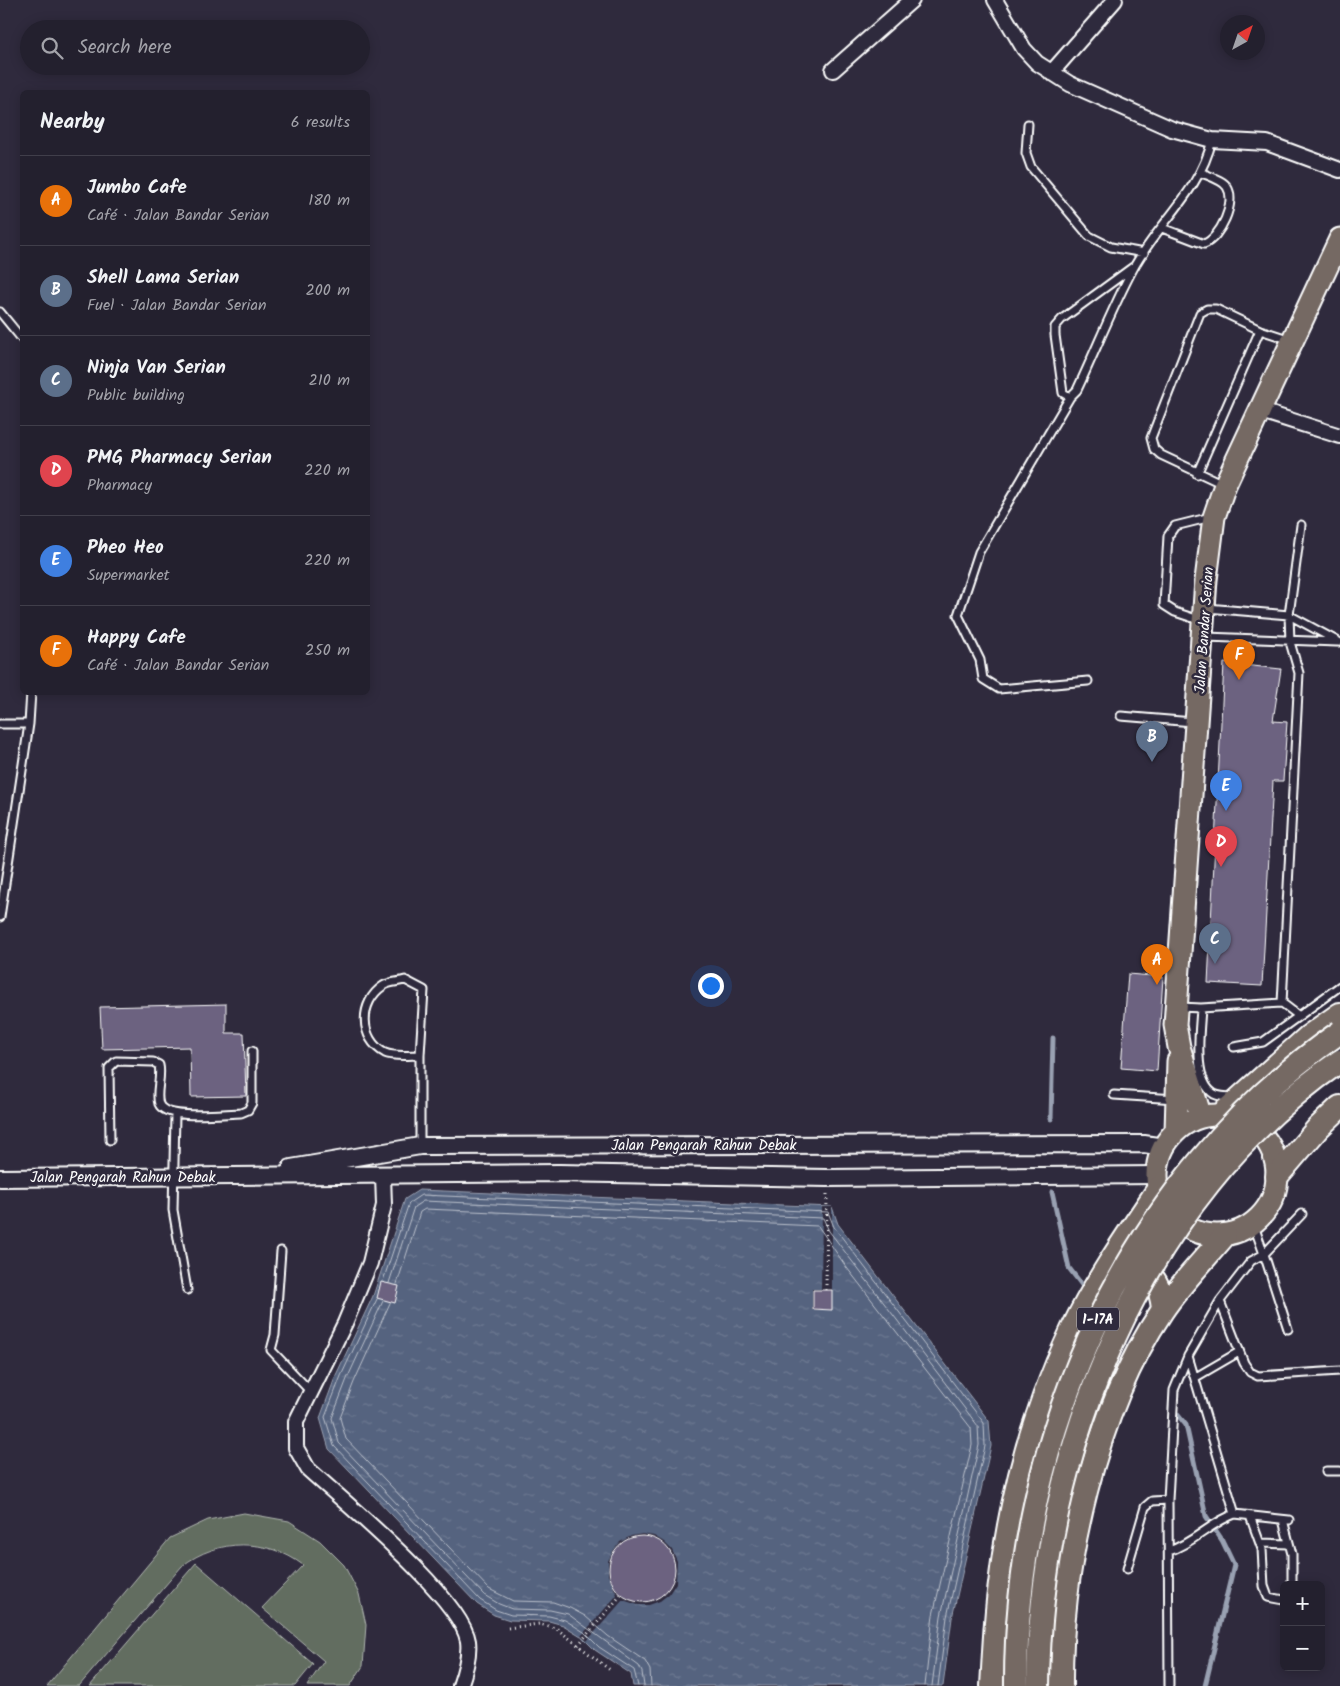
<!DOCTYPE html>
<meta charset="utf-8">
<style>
:root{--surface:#23202e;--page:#2f2d3a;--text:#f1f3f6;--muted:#a3a3aa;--line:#403e4a;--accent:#db2777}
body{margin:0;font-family:Kalam,sans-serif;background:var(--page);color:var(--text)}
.controls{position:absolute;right:15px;bottom:15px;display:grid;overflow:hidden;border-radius:8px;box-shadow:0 2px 12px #0003}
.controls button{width:45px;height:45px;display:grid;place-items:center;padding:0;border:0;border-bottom:1px solid var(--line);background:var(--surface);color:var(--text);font:25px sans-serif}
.compass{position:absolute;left:1220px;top:15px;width:45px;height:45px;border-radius:50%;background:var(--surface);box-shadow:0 2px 12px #0003;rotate:40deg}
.you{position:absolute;left:710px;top:985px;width:18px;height:18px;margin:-12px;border:4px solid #fff;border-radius:50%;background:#1a73e8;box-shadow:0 0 0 8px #1a73e833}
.badge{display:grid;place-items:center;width:32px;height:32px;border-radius:50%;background:var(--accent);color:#fff;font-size:16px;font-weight:700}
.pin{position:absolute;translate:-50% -41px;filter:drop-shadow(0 1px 2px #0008)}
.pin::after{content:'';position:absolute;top:26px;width:18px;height:15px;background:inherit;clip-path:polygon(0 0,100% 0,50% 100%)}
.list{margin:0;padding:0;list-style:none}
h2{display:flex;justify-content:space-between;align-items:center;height:65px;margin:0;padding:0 20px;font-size:21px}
h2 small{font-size:16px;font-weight:400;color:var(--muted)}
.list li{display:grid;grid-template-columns:32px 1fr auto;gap:15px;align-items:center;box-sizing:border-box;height:90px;padding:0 20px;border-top:1px solid var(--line)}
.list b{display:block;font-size:19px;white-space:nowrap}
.list p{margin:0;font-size:16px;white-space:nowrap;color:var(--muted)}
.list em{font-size:16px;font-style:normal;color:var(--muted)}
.icon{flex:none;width:28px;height:28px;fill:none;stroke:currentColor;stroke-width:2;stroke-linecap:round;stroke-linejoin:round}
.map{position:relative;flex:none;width:1340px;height:1686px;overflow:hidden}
.search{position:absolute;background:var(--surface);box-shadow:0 2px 12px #0003;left:20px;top:20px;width:350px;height:55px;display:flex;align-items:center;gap:12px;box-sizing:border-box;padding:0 18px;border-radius:28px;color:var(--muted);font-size:19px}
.panel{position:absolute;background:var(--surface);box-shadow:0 2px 12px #0003;left:20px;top:90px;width:350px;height:605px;border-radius:8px}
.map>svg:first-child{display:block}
.garden{fill:#626d61;stroke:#b0b6b0}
.water{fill:url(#water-ripples);stroke:#99a1b2}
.pier{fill:#2f2a3d}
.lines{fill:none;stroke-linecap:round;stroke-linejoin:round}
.shore{stroke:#bbc1cc;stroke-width:1}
.stream{stroke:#99a1b2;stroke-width:5}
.building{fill:#6c6280;stroke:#fff}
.service-casing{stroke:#fff;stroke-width:11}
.minor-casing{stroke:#fff;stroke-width:18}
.tertiary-casing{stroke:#fff;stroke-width:20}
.primary-casing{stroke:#fff;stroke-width:25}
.trunk-casing{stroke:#fff;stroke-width:26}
.path{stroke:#fff;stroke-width:3;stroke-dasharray:1 4;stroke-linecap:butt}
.service{stroke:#2f2a3d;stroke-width:7}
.minor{stroke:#2f2a3d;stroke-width:14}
.tertiary{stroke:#2f2a3d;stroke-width:16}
.primary{stroke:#756964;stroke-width:21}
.trunk{stroke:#756964;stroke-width:22}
.trunk-bridge-casing{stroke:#fff;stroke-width:26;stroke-linecap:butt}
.trunk-bridge{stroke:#756964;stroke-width:22}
.labels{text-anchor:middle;stroke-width:5;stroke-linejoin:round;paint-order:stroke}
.shield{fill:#2f2a3d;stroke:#c1bfc5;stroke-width:1}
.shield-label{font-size:14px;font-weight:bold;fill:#fff}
.street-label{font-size:15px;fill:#fff;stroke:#2f2a3d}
</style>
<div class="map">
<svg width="1340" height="1686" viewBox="0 0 1340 1686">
<defs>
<pattern id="water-ripples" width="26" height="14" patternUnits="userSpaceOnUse" patternTransform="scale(1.25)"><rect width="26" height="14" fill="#55637f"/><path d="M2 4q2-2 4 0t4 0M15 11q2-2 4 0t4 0" fill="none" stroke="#6e7a92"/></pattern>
</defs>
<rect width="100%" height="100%" fill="#2f2a3d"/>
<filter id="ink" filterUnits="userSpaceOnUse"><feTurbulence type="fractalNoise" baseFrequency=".02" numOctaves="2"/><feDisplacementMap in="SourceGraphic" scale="10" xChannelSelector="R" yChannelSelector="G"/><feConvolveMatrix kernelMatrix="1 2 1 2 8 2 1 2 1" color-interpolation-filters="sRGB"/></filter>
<g filter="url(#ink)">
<path class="garden" d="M244 1513 289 1521 320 1541 344 1565 359 1594 366 1625 363 1666 350 1686H307L324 1661 262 1608 303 1565C267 1538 218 1538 182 1566L79 1686H47L170 1538 208 1520Z
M196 1563 313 1664 295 1686H90Z"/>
<path class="water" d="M419 1190 832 1207 838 1224 989 1421 991 1446 952 1618 943 1686H633L631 1674 595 1650 581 1636 563 1625 549 1621 510 1620 494 1615 477 1604 329 1449 320 1418 336 1375 373 1296 405 1199Z"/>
<path class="pier" d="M822 1207H832V1310H812V1289H821Z
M642 1534 654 1536 664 1542 672 1550 677 1561 676 1583 669 1594 660 1601 649 1605H638L623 1600 587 1641 581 1636 617 1595 608 1575V1561L613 1551 620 1542 631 1536Z"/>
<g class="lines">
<path class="shore" d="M383 1281 409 1203 421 1195 828 1212 834 1227 984 1423 985 1446 947 1617 938 1686
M389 1283 414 1207 423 1201 823 1218 829 1231 978 1426 979 1445 941 1616 932 1686
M397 1284 420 1212 425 1209 818 1226 847 1268 971 1428 972 1445 933 1615 925 1686
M377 1299 341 1376 325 1417 334 1446 480 1600 496 1610 511 1615 549 1616 565 1620 584 1632 599 1647 634 1670 638 1686
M383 1301 347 1379 332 1418 339 1443 484 1595 499 1604 512 1609 550 1610 568 1614 639 1666 642 1672 644 1686
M390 1303 354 1382 340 1418 346 1439 489 1589 513 1601 553 1602 570 1608 585 1616 608 1636 645 1661 650 1670 651 1686"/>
<path class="stream" d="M1051 1119 1053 1038
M1052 1192 1069 1268 1082 1285
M1177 1414 1186 1425 1206 1516 1222 1540 1234 1565 1205 1686"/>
</g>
<path class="building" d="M1224 663 1281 669 1273 721 1287 722 1283 781H1273L1262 986 1208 983Z
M1128 974 1163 977 1157 1071 1121 1068Z
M226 1004V1033H244L246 1096 191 1097 190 1047 102 1049 100 1007Z
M381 1282 399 1286 395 1303 377 1298Z
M813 1290H832V1310L813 1309Z
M609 1569a33 33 0 1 1 66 0a33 33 0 1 1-66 0Z"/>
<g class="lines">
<defs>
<path id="service" d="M1028 124 1026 153 1031 167 1089 236 1111 247 1144 253
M1162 228 1204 244C1220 238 1237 202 1227 187 1223 180 1208 176 1200 172
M1133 267 1062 319 1055 327V335L1063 393 1070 397 1077 390C1096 350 1112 308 1133 269 1157 224 1200 192 1212 140
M0 312 22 339
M1070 397 979 552 958 615 980 660 983 679 999 689 1088 681
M1197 474 1260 330
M1223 484 1161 455 1154 449 1151 438 1200 313 1207 309H1216L1260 330 1291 340
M1207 608 1289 615 1339 642
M1202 621 1175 612 1164 605 1168 536 1175 526 1211 517
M1206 637 1337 642
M1121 716 1193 722
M0 724H29
M0 917 29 724 31 692
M1282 1003 1299 673 1290 642 1289 615 1301 525
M1180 1007 1201 1008 1282 1003 1299 1016 1340 986
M1201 1008C1200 1030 1192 1080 1214 1094 1220 1097 1227 1097 1233 1097
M1234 1047 1263 1042 1299 1016
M420 1055C410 1055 393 1057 385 1053 359 1039 359 1002 383 986 388 982 398 982 405 980L424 990 420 1055V1145
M1114 1095 1176 1099
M175 1115 173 1210 187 1290
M110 1140 109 1068 116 1061 153 1062 159 1065C162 1077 155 1093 159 1104 166 1121 224 1113 241 1113L248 1110 252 1103V1051
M281 1251 275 1335 271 1350 310 1391
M1220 1301 1244 1363 1250 1372 1258 1376 1340 1371
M1288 1329 1264 1254 1302 1214
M1188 1356 1235 1514 1289 1520
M1196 1377 1239 1352
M1326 1471H1340
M1250 1516 1262 1549 1264 1586 1268 1597 1284 1600
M1283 1520 1292 1554V1585
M1260 1543 1289 1544
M1169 1551C1194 1543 1211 1522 1235 1514
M1127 1569 1145 1507 1152 1501 1168 1500
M1169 1686 1168 1500 1174 1390 1188 1356 1220 1301 1251 1261 1264 1254 1253 1223"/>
<path id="minor" d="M995 0 1024 49 1037 63 1070 84 1172 129 1212 140 1267 143 1340 170
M833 70 912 0
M1051 73 1115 0
M1261 411 1340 436
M383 1175 384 1205 370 1263 345 1323 296 1422V1448L308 1469C344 1502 461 1598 468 1641 470 1656 465 1672 460 1686"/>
<path id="tertiary" d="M291 1168 420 1146 1144 1144 1164 1147
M0 1178 559 1173 827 1178 1157 1175"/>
<path id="primary" d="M1157 1175a60 60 0 1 1 120 0a60 60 0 1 1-120 0Z
M1201 1117 1179 1047 1175 1025 1206 580 1214 517 1225 485 1340 239
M1176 1131 1178 1061"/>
<path id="trunk" d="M1221 1115 1309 1036 1340 1014
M1277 1176 1318 1128 1340 1107
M1133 1266C1154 1270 1161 1289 1163 1309
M992 1686C994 1655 995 1623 999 1592 1009 1502 1033 1412 1072 1330 1096 1280 1128 1234 1159 1188
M1061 1686C1060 1566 1095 1411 1162 1311 1180 1284 1204 1260 1225 1235"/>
</defs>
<use href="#service" class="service-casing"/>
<use href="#minor" class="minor-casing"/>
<use href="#tertiary" class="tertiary-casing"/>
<use href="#primary" class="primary-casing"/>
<use href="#trunk" class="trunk-casing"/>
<path class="path" d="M826 1290 827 1193
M508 1628 539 1624 556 1628 610 1670
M578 1645 621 1595"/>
<use href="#service" class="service"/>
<use href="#minor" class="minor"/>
<use href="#tertiary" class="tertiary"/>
<use href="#primary" class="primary"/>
<use href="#trunk" class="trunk"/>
<defs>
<path id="trunk-bridge" d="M1016 1686C1015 1433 1129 1178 1340 1032
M1038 1686C1040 1451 1141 1197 1340 1061"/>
</defs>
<use href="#trunk-bridge" class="trunk-bridge-casing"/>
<use href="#trunk-bridge" class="trunk-bridge"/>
</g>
</g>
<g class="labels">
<rect class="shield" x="1077" y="1307.5" width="42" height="23" rx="4"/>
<g class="shield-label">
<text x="1098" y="1324">1-17A</text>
</g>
<g class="street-label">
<text transform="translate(1204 630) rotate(-86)" y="5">Jalan Bandar Serian</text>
<text x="704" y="1150">Jalan Pengarah Rahun Debak</text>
<text x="123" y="1182">Jalan Pengarah Rahun Debak</text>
</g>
</g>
</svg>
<div class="controls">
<button>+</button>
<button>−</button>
</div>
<svg class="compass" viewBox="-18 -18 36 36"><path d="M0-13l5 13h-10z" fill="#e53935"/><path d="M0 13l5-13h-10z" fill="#a3a3aa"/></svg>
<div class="you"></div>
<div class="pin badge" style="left:1157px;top:985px;background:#e8710a">A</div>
<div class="pin badge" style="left:1152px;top:762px;background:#5c6f8a">B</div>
<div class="pin badge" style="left:1215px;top:964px;background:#5c6f8a">C</div>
<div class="pin badge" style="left:1221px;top:867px;background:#e0444e">D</div>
<div class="pin badge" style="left:1226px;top:811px;background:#3f7fe0">E</div>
<div class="pin badge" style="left:1239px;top:680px;background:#e8710a">F</div>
<div class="search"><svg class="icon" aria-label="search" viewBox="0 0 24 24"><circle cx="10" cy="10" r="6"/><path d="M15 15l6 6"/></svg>Search here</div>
<section class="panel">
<h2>Nearby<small>6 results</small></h2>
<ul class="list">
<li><span class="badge" style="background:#e8710a">A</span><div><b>Jumbo Cafe</b><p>Café · Jalan Bandar Serian</p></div><em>180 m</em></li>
<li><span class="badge" style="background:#5c6f8a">B</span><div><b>Shell Lama Serian</b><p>Fuel · Jalan Bandar Serian</p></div><em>200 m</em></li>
<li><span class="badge" style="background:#5c6f8a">C</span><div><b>Ninja Van Serian</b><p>Public building</p></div><em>210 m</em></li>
<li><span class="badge" style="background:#e0444e">D</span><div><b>PMG Pharmacy Serian</b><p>Pharmacy</p></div><em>220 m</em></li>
<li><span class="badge" style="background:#3f7fe0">E</span><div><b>Pheo Heo</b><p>Supermarket</p></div><em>220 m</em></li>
<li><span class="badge" style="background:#e8710a">F</span><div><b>Happy Cafe</b><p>Café · Jalan Bandar Serian</p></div><em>250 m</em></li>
</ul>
</section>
</div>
